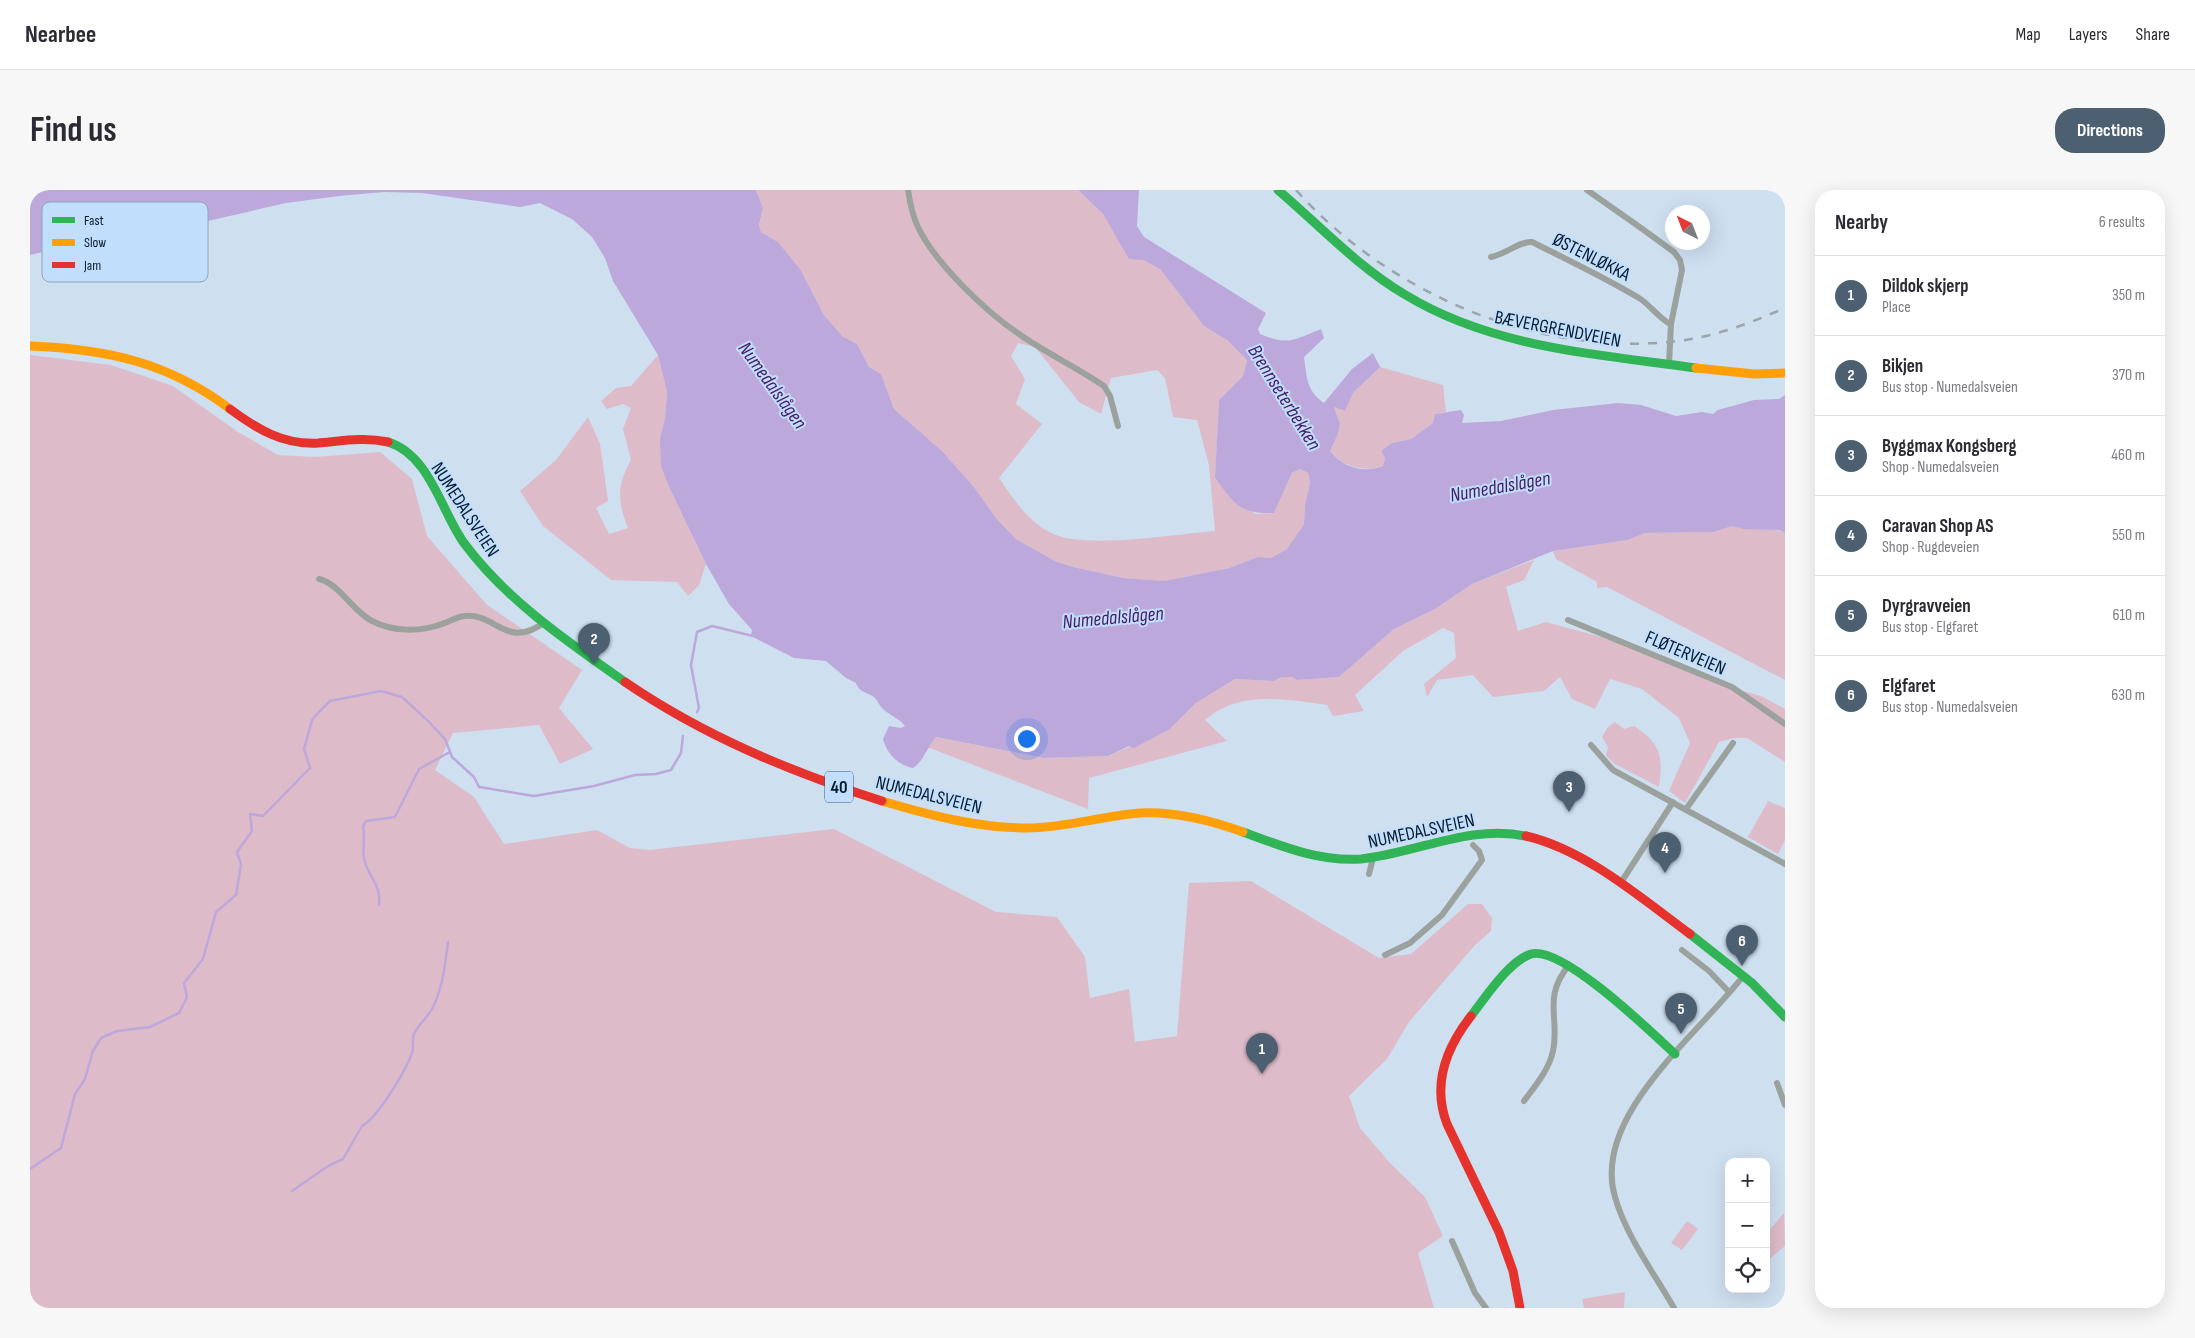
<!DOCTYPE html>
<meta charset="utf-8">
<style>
:root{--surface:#fff;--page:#f7f7f7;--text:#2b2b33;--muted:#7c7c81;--line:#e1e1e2;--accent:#4d6071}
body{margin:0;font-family:"Sofia Sans Condensed",sans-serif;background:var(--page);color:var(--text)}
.controls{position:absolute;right:15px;bottom:15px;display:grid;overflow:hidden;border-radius:10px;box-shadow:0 5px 20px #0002}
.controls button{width:45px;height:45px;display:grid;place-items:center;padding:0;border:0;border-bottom:1px solid var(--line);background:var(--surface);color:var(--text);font:25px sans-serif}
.compass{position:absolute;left:1635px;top:15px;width:45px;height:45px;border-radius:50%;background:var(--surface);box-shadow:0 5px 20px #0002;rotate:318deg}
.you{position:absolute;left:996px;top:548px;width:18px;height:18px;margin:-12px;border:4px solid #fff;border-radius:50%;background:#1a73e8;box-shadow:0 0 0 8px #1a73e833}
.badge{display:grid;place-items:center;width:32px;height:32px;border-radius:50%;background:var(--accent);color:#fff;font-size:16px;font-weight:700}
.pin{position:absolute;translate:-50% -41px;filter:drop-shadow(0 1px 2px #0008)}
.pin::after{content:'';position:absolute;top:26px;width:18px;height:15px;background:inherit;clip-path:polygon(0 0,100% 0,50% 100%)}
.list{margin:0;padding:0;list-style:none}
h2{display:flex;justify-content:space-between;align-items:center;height:65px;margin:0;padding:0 20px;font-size:21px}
h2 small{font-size:16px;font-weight:400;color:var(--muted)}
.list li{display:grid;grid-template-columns:32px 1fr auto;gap:15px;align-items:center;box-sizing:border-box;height:80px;padding:0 20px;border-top:1px solid var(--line)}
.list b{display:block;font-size:19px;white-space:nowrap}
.list p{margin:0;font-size:16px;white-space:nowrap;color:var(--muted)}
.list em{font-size:16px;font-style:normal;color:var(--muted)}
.icon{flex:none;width:28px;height:28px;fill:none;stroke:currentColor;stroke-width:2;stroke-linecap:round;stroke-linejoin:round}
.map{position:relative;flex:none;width:1755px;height:1118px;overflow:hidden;border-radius:20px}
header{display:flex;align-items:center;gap:30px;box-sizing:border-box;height:70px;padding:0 25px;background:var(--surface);border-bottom:1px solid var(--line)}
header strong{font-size:24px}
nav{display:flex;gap:28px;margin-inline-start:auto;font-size:18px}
.intro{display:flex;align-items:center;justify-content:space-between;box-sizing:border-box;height:120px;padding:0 30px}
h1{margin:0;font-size:35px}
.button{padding:12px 22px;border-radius:20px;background:var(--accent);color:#fff;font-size:18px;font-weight:700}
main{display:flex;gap:30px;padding:0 30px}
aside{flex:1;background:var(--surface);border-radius:20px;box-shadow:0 5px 20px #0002}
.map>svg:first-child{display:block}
.green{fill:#debbc9;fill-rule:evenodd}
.water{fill:#bca8db}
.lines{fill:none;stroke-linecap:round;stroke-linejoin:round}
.stream{stroke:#bca8db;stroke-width:2.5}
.street{stroke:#9ba29d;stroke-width:6}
.fast{stroke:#30b455;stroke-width:9}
.slow{stroke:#ff9f0a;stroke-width:9}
.jam{stroke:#e5322d;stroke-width:9}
.rail{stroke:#9aa5ac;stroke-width:2.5;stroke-dasharray:9 9;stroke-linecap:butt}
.labels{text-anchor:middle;stroke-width:4;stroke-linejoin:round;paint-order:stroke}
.shield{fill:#c1dffd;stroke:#40566b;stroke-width:1}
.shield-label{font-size:18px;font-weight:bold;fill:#081b2d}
.street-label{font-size:19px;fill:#081b2d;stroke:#c1dffd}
.water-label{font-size:20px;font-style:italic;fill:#491a66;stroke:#c1dffd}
.key{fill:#c1dffd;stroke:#8aa4bf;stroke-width:1}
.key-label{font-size:14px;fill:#081b2d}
</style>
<header>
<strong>Nearbee</strong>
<nav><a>Map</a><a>Layers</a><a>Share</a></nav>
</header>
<div class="intro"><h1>Find us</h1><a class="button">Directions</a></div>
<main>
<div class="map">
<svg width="1755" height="1118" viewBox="0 0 1755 1118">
<rect width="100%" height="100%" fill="#cedff0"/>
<path class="green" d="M726 0H1048L1073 24 1085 43 1113 70 1130 79 1174 136 1197 150 1217 170 1213 186 1189 210 1185 289 1225 324 1244 323 1262 283 1270 279 1278 283 1280 293 1275 315 1274 334 1257 359 1241 368 1228 367 1199 378 1134 391 1094 388 1043 377 1025 371 986 349 966 328 944 297 912 261 864 219 851 184 839 177 827 154 812 146 794 125 770 79 748 52 731 42 729 36 733 18ZM988 153 1005 157 1049 212 1071 224 1081 188 1127 180 1135 188 1143 227 1167 230 1179 275 1185 341C1145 344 1055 360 1021 343 997 331 983 308 969 288L1012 234 986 214 995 189 981 166Z
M0 165 81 175 143 196 208 242 248 265 285 267 350 262 382 289 397 346 457 415 552 480 529 518 563 559 530 574 509 535 423 543 405 580 444 607 474 654 567 640 600 658 620 660 804 639 966 722 1027 727 1055 767 1060 808 1099 799 1105 852 1147 846 1159 693 1221 691 1349 768 1381 764 1438 714H1452L1462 728 1461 741 1445 755 1379 832 1357 869 1319 906 1330 938 1360 973 1395 1007 1413 1046 1388 1063 1404 1118H0Z
M628 165 637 202 635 229 630 247 640 299 676 374 669 395 658 406 647 392 581 390 513 336 490 301 526 270 558 227 570 254 578 311 566 318 579 344 598 338C587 311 587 295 601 270L593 239 601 218 593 214 577 219 571 211 586 198 601 196Z
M1350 177 1413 195 1416 222 1405 224 1403 233 1381 249 1362 253 1351 261 1355 268 1353 276C1333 283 1313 276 1300 261L1308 244 1310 234 1304 217 1315 220 1323 203Z
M1702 336C1719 340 1740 336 1755 343V490L1577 397 1567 398V392L1526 369 1523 361 1598 350 1615 343 1684 342Z
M1504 370 1494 390 1476 397 1488 441 1516 432 1589 452 1692 495 1731 506 1755 519V572L1717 548H1703L1689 552 1655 613 1639 601 1660 553 1649 528 1612 499 1580 489 1565 519 1542 509 1530 487 1514 501 1463 507 1443 485 1407 490 1397 507 1394 494 1426 468 1424 443 1413 438 1373 461 1325 505 1334 521 1303 526 1297 515C1256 509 1208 500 1175 530L1197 551 1059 588 1058 619 897 557 906 547 1014 568 1078 566 1140 539 1166 513 1205 489 1244 491 1252 487H1262L1267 490 1309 487 1364 439 1405 419 1442 394Z
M1585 532 1594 539 1604 536C1631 554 1633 565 1629 597L1585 574 1576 566 1578 557 1572 547 1578 537Z
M1738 611 1755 618V650L1748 664 1718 647Z
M1754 1023 1755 1056 1737 1071 1736 1044Z
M1657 1031 1668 1039 1652 1060 1641 1053Z
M1595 1102 1594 1118H1554L1552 1109Z"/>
<path class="water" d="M0 0H726L733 18 729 35 731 42 748 52 770 79 794 125 812 146 827 154 839 177 851 184 864 219 912 261 944 297 966 328 986 349 1025 371 1043 377 1094 388 1134 391 1199 378 1228 367 1241 368 1257 359 1274 334 1275 315 1280 293 1278 283 1270 279 1262 283 1244 323C1209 324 1205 314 1185 288L1189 210 1213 186 1217 170 1197 150 1174 136 1130 79 1113 70 1099 69 1073 24 1048 0H1109L1107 36 1114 47 1236 123 1228 139 1230 144C1259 156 1263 150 1291 139L1294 148 1274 167C1277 188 1276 200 1294 213L1322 179 1343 163 1350 177 1323 203 1315 221 1304 217 1310 234 1308 244 1300 261C1313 277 1333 284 1353 276L1355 268 1351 261 1362 253 1381 249 1403 233 1405 224 1431 220 1434 225 1432 233 1471 231 1523 220 1588 213 1611 215 1646 226 1672 222 1683 224 1688 220 1724 210 1749 209 1755 205V343L1749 340 1714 339 1702 336 1684 342 1615 343 1598 350 1523 361 1442 394 1405 419 1364 439 1309 487 1267 490 1262 487H1252L1244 491 1205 489 1166 513 1140 539 1104 558 1099 556 1078 566 1014 568 906 547C897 557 894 571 883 578 868 575 857 564 853 549L859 536 871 538 875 536C869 528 859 525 852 518 849 515 848 511 845 508 838 502 829 503 826 493L816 488 796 471 764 468 721 446 722 440 699 414 676 374 640 299 631 276 630 247 635 229 637 202 628 165 583 91 575 68 562 47 542 29 510 13 490 17 392 3 354 2 309 6 256 13 156 36 105 40 0 65Z"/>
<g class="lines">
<path class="stream" d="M667 522 669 518 661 475 667 442 682 436 723 446
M349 715C351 694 340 689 335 672 331 661 336 648 333 636L336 631 365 627 389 579 420 562
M0 979 31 958 45 904 55 889 63 861 71 848 87 841 120 837 149 823 157 807 154 793 173 769 186 722 206 705 211 674 207 662 222 641 220 624 233 626 280 578 274 559 282 530 289 522 300 511 351 501 372 507 398 531 415 549 422 567 444 587 449 597 504 606 564 596 605 585 626 584 641 580 651 563 653 546
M262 1001 298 976 313 969 332 936C347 929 376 880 382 863 384 857 382 850 384 844 388 835 397 828 402 819 413 798 415 775 418 752"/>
<path class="street" d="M878 0C880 13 882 25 888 37 905 73 956 122 989 144 1016 163 1046 177 1074 196L1080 206 1088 236
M1557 0 1611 38 1644 62 1650 70 1652 80 1641 134 1639 174
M1461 67C1476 64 1490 51 1502 52 1538 70 1574 87 1609 108 1618 113 1634 133 1641 134
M289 389C310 394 322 421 342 431 363 442 390 442 412 434 419 432 426 427 434 426 466 422 476 461 515 432
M1538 430 1702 497 1755 534
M1561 555 1583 580 1755 674
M1656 619 1703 553
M1339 684 1343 668
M1590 694 1643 612
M1652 760 1679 781 1699 802
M1355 765 1380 753 1412 725 1452 670 1449 661 1443 655
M1747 893 1755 915
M1494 911C1505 896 1519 880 1523 861 1530 827 1512 808 1539 775
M1422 1051 1445 1103 1456 1118
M1644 1118C1624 1083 1596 1046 1585 1007 1561 926 1670 843 1714 785"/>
<path class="fast" d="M1248 0C1289 35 1327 76 1374 104 1462 158 1566 164 1666 178
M358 252C400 265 411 321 434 353 476 410 538 452 595 492
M1213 642C1251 656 1290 672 1331 669 1387 663 1440 634 1496 646
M1660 744 1722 793 1755 827
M1441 826C1455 808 1479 771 1501 764 1532 755 1621 842 1645 864"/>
<path class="slow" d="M0 156C76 159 138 172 200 219
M1666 178 1724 184 1755 183
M852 611C899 625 947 638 997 638 1035 638 1072 626 1109 623 1145 621 1180 630 1213 642"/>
<path class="jam" d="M200 219C227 239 253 255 288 253 312 251 334 247 358 252
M595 492C674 546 761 582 852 611
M1496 646C1556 660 1611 708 1660 744
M1441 826C1416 858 1402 895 1417 934L1469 1042 1483 1081 1490 1118"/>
<path class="rail" d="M1266 0C1358 103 1508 168 1647 151 1685 147 1720 133 1755 118"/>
</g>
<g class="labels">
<rect class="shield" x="795" y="581.5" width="28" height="31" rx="4"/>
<g class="shield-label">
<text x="809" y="603">40</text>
</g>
<g class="street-label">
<text transform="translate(1562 66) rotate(27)" y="7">ØSTENLØKKA</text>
<text transform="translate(1528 138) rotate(11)" y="7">BÆVERGRENDVEIEN</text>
<text transform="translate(436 319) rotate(57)" y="7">NUMEDALSVEIEN</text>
<text transform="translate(1656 462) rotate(23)" y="7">FLØTERVEIEN</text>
<text transform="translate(899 604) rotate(14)" y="7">NUMEDALSVEIEN</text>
<text transform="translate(1391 640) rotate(-12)" y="7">NUMEDALSVEIEN</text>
</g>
<g class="water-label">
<text transform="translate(743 195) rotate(54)" y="7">Numedalslågen</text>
<text transform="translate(1255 207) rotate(58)" y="7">Brennseterbekken</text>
<text transform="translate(1470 296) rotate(-10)" y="7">Numedalslågen</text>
<text transform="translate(1083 427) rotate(-5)" y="7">Numedalslågen</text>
</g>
</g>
<rect x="12" y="12" width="166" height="80" rx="8" class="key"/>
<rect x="22" y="27" width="23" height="6" fill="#30b455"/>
<rect x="22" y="49" width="23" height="7" fill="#ff9f0a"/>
<rect x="22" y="72" width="23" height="6" fill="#e5322d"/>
<g class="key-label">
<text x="54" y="35">Fast</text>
<text x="54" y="57">Slow</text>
<text x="54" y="80">Jam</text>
</g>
</svg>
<div class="controls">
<button>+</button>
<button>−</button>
<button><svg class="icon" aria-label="locate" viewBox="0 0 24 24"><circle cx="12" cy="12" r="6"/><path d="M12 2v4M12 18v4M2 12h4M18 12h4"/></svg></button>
</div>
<svg class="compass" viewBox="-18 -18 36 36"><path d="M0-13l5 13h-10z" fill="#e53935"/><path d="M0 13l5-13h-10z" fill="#7c7c81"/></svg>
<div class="you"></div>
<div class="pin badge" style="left:1232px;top:884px">1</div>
<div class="pin badge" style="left:564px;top:474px">2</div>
<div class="pin badge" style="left:1539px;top:622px">3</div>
<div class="pin badge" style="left:1635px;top:683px">4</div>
<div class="pin badge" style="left:1651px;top:844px">5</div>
<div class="pin badge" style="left:1712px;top:776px">6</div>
</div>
<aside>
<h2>Nearby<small>6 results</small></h2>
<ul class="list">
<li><span class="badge">1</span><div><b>Dildok skjerp</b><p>Place</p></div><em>350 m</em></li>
<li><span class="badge">2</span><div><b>Bikjen</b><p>Bus stop · Numedalsveien</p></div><em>370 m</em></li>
<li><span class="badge">3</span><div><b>Byggmax Kongsberg</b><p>Shop · Numedalsveien</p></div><em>460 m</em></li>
<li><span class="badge">4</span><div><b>Caravan Shop AS</b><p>Shop · Rugdeveien</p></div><em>550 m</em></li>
<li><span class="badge">5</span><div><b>Dyrgravveien</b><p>Bus stop · Elgfaret</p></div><em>610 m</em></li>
<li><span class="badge">6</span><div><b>Elgfaret</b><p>Bus stop · Numedalsveien</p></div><em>630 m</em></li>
</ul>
</aside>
</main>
